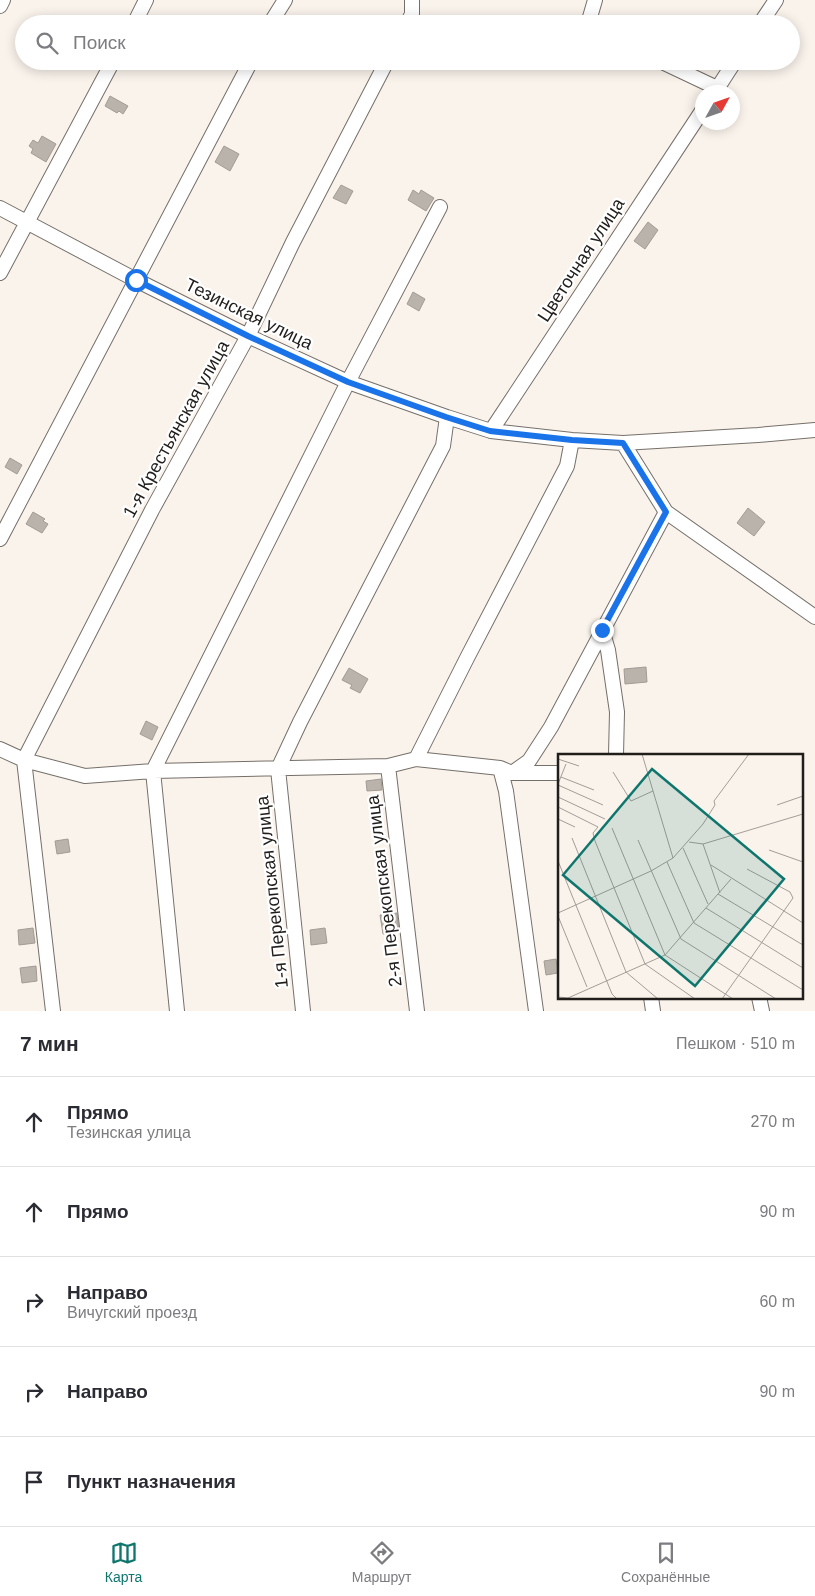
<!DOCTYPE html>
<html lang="ru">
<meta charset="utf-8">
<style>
:root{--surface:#fff;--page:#f7f7f7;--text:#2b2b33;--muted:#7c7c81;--line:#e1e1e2;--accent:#0f766e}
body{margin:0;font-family:Arial,sans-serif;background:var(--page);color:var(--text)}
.compass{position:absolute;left:695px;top:85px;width:45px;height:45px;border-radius:50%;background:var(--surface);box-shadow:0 2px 12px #0003;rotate:50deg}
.stop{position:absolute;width:15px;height:15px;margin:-11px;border:4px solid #1a73e8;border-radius:50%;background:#fff}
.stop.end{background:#1a73e8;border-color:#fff;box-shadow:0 1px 5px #0008}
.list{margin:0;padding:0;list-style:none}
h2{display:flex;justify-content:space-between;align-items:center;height:65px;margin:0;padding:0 20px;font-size:21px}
h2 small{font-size:16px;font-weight:400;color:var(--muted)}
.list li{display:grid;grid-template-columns:32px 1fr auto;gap:15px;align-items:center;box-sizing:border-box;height:90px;padding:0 20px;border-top:1px solid var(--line)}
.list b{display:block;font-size:19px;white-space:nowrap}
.list p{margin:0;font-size:16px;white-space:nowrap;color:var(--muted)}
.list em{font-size:16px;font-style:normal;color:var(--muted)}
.icon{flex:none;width:28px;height:28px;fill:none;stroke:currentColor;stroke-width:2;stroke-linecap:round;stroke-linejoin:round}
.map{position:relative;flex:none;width:815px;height:1011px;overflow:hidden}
.search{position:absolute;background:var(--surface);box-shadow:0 2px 12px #0003;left:15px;right:15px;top:15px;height:55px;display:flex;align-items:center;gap:12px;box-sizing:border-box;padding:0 18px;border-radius:28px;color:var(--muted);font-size:19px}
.sheet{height:515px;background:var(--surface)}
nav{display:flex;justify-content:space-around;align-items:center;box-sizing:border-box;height:70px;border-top:1px solid var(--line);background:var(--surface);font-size:14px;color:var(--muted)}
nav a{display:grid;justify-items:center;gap:2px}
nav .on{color:var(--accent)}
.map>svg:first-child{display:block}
.building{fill:#b9b3ac;stroke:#a39c96}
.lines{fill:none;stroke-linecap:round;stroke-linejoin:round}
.minor-casing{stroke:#756f69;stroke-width:16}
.minor{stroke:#fff;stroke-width:14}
.route{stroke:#1a73e8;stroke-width:6}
.labels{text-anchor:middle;stroke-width:4.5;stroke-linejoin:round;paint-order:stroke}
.street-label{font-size:18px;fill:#201d1b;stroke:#fff}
.inset-road{fill:none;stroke:#a39d98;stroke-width:1}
.view{fill:#0f766e;fill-opacity:0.15;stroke:#0f766e;stroke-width:2.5}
.inset-edge{fill:none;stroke:#201d1b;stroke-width:2.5}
</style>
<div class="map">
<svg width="815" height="1011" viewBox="0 0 815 1011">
<rect width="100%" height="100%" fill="#faf3ec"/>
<path class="building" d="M110 96 128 106 123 114 119 111 117 113 105 106Z
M42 136 56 144 46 162 31 153 33 149 29 146 33 140 38 143Z
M224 146 239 154 230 171 215 162Z
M341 185 353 191 346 204 333 198Z
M413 190 419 194 421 190 434 198 426 211 408 200Z
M648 222 658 230 645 249 634 241Z
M413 292 425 299 419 311 407 304Z
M10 458 22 465 17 474 5 467Z
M748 508 765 522 754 536 737 523Z
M33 512 45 519 43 521 48 524 42 533 26 524Z
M646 667 647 682 625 684 624 669Z
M349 668 368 679 360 693 350 688 352 685 342 680Z
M146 721 158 727 152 740 140 734Z
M381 779 382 790 367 791 366 781Z
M68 839 70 852 57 854 55 841Z
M397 913 399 932 383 934 380 915Z
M33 928 35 943 19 945 18 930Z
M325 928 327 943 311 945 310 930Z
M556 959 558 973 546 975 544 961Z
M36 966 37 981 22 983 20 968Z"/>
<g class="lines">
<defs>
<path id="minor" d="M0 6 3 0
M134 24 146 0
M270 24 285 0
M407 24 412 14V0
M588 24 595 0
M760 24 776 0
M660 61 717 88
M715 92 735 61
M0 208 136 280 248 336 348 382 447 417 491 431 572 440 623 443 758 435 815 430
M0 273 113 61
M491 431 702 111
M623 443 666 512 815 617
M0 539 251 61
M602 630 608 650 617 712 616 755
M0 749 24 760 85 776 153 771 388 766 416 759 500 768 512 773H559
M416 759 467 658 567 466 572 440
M388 766 417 1011
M500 768 506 791 536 1011
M512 773 529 761 551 727 666 512
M651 997 653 1011
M759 997 762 1011
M53 1011 24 760 152 510 248 336 293 242 387 61
M177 1011 153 771 348 382 440 207
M303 1011 278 769 300 722 443 446 447 417"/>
</defs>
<use href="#minor" class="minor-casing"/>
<use href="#minor" class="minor"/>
</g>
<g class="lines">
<path class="route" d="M136 280 248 336 348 382 446 417 490 431 572 440 623 443 666 512 602 630"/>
</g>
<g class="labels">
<g class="street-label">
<text transform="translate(581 260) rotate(-57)" y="6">Цветочная улица</text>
<text transform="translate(249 314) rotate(26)" y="6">Тезинская улица</text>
<text transform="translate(176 429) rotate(-61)" y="6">1-я Крестьянская улица</text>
<text transform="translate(384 891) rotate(-97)" y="6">2-я Перекопская улица</text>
<text transform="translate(272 892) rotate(-96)" y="6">1-я Перекопская улица</text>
</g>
</g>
<g transform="translate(558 754)">
<rect width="245" height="245" fill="#faf3ec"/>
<path class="inset-road" d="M84 0 115 104M0 5 21 12M55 18 73 47 95 37M3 23 36 36M0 30 8 10M0 31 45 51M0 43 47 65M219 51 245 42M0 53 40 73 35 79 37 87 87 210 137 245M0 65 17 73M54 74 107 201 175 245M14 84 68 218 100 245M80 86 123 185 218 245M131 88 145 90 245 60M145 90 162 139M125 94 150 150M211 96 245 108M0 107 54 240 59 245M109 108 136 169 245 236M153 111 245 169M189 115 232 138 235 144M160 140 245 191M148 154 245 214M0 159 93 117 115 104 145 70 157 51 156 47 191 0M0 162 29 233M0 243 10 244 107 201 173 125M164 245 235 144"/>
<path class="view" d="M94 15 226 125 137 232 5 121Z"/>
<rect width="245" height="245" class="inset-edge"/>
</g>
</svg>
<svg class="compass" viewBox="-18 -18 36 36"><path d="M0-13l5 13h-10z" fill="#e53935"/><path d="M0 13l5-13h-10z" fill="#7c7c81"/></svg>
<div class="stop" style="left:136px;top:280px"></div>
<div class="stop end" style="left:602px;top:630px"></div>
<div class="search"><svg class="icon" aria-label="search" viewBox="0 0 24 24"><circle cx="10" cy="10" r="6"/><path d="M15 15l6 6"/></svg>Поиск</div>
</div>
<section class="sheet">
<h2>7 мин<small>Пешком · 510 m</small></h2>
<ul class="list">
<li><svg class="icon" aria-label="ahead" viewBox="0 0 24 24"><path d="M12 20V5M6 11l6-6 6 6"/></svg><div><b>Прямо</b><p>Тезинская улица</p></div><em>270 m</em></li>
<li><svg class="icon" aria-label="ahead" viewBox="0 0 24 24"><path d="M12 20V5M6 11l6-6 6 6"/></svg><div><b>Прямо</b></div><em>90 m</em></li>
<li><svg class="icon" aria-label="right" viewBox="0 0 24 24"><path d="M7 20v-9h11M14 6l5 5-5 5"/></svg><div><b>Направо</b><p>Вичугский проезд</p></div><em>60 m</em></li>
<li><svg class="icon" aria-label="right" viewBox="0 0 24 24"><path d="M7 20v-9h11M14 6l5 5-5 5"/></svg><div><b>Направо</b></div><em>90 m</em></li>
<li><svg class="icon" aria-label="arrive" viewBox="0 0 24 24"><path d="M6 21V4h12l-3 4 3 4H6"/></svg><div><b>Пункт назначения</b></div></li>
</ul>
</section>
<nav>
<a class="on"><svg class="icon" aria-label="map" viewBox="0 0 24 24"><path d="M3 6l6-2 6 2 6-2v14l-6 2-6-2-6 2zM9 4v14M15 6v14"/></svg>Карта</a>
<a><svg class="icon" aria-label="directions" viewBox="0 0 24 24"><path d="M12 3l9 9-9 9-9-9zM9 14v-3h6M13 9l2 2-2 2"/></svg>Маршрут</a>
<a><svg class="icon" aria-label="saved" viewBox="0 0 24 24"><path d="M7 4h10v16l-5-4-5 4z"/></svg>Сохранённые</a>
</nav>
